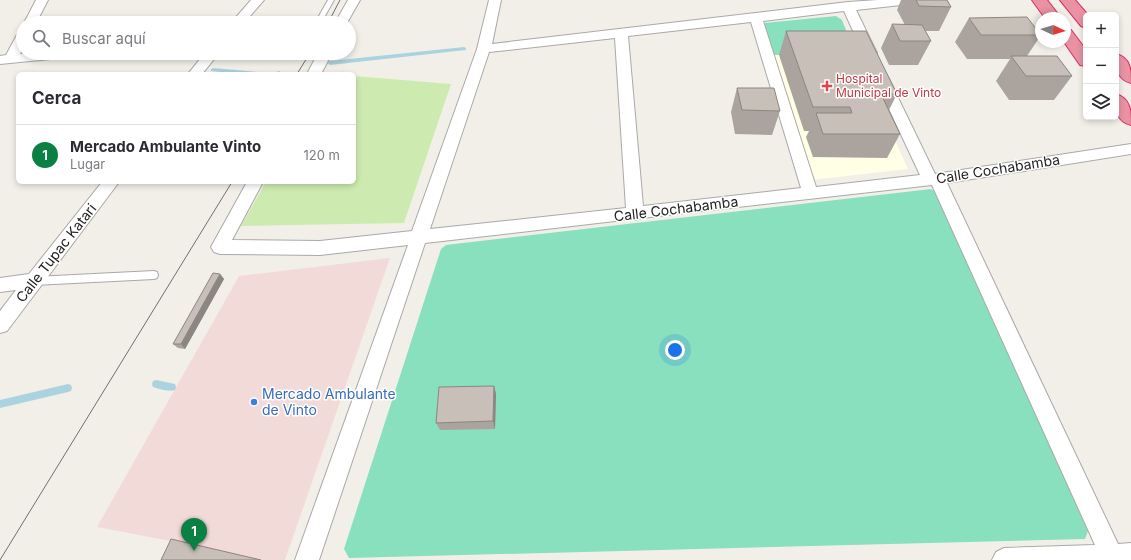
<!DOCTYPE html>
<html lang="es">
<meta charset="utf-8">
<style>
:root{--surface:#fff;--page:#f2f2f3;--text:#2b2b33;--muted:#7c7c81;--line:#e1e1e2;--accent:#0b8043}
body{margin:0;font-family:Inter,sans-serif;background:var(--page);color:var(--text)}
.controls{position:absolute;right:12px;top:12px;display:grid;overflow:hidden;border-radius:6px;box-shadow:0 2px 6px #0003}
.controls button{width:36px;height:36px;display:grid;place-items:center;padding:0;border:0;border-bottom:1px solid var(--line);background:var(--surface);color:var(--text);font:20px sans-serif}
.compass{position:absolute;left:1035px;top:12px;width:36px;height:36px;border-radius:50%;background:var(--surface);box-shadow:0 2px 6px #0003;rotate:94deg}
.you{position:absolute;left:675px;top:350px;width:14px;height:14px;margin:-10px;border:3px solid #fff;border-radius:50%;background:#1a73e8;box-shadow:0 0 0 6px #1a73e833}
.badge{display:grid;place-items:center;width:26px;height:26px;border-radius:50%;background:var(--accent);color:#fff;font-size:13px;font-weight:700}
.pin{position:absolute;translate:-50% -33px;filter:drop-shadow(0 1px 2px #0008)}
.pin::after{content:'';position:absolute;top:21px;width:14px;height:12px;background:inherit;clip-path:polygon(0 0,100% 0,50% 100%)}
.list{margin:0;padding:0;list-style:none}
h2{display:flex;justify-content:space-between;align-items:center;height:52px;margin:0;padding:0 16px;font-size:17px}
h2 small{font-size:13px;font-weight:400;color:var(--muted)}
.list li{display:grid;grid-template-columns:26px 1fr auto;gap:12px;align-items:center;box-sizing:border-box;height:60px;padding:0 16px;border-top:1px solid var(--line)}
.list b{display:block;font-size:15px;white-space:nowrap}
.list p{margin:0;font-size:13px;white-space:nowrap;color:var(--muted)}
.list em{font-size:13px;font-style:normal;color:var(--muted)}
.icon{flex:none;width:22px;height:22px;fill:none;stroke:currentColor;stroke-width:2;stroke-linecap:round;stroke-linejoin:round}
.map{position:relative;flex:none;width:1131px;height:560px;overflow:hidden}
.search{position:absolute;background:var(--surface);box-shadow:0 2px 6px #0003;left:16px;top:16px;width:340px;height:44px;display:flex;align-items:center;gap:10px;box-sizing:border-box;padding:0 14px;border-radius:22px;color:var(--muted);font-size:15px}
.panel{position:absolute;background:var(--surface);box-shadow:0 2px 6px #0003;left:16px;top:72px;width:340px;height:112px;border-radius:6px}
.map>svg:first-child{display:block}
.commercial{fill:#f2dad9}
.education{fill:#ffffe5}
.grass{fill:#cdebb0}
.pitch{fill:#88e0be}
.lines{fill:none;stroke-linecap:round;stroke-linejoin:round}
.stream{fill:#aad3df;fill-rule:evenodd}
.lane-casing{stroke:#a9a9a9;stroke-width:2}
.street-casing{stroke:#a9a9a9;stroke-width:2}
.highway-casing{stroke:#dc2a67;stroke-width:2}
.lane{fill:#fff;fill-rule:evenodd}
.street{fill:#fff;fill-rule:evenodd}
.highway{fill:#e892a2;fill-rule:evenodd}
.tram{stroke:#707070;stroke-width:1}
.wall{fill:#aba49e}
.shaded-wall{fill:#8b8681}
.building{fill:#c7bfb8;stroke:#8b8681}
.health-dot{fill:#e0444e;stroke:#fff;stroke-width:1.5}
.shop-dot{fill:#3f7fe0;stroke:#fff;stroke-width:1.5}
.labels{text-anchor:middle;stroke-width:3;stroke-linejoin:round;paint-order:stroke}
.far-health-label{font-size:12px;fill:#be3a42;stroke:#fff;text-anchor:start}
.street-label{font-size:14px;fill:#222;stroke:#fff}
.shop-label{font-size:14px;fill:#366cbe;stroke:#fff;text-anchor:start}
</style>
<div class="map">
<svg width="1131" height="560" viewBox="0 0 1131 560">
<rect width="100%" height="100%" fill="#f2efe9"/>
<path class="commercial" d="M390 258 285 560H168L176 542 97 527 239 276Z"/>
<path class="education" d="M774 55H856L908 169 811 180Z"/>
<path class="grass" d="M354 76 451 84 404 223 241 226 266 182H354Z"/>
<path class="pitch" d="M836 16 842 20 856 55H774L764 23Z
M931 189 936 193 1088 531 1085 539 349 558 344 549 441 249 446 245Z"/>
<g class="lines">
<path class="stream" d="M464 47 466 48V50L330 65 327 63 330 61Z
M213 68 258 72 261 74H240L211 71V69Z
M279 71 281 72V74H271Z
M156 380 175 384 176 387 175 390C169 392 159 389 153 387L152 384 153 381Z
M68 384 71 385 72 388 71 391 68 392 0 408V400Z"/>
<defs>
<path id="lane" d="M328 0H334L321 23H315Z
M297 53H303L301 56 299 57 296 55Z
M154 271 157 272 158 275 157 278 154 279 34 285 31 284 29 281 31 278 34 277Z"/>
<path id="street" d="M36 0H48L36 23H24Z
M251 0H264L244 23H231Z
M348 0H360L347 23H335Z
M489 0H501L492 44 848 2 878 0H916L914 3 910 4 856 10 877 53 875 56H865L863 53 844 11 763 21 816 187 920 175 875 79 877 76 882 75 887 76 889 79 935 174 1131 144V154L947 183 1118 544 1131 543V560H992L996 552 1004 548 1095 545 932 185 641 218 635 220 632 219 425 243 319 560H295L408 245 320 255 220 254 214 252 211 247 247 182H263L232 240 320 241 412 231 477 49ZM751 22 801 188 643 206 628 36ZM615 38 626 208 430 229 489 52Z
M23 32V49L20 54 78 53 76 56 71 57 0 64V56L6 55 18 33Z
M205 53H219L202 74H188Z
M318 53H332L321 74H307Z
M102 182H119L7 331 0 333V311L16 290 0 292V278L29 274Z"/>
<path id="highway" d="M1032 0H1047L1061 18H1045Z
M1060 0H1075L1088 15H1086V28L1081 26Z
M1065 28 1071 30 1086 50V66L1080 65 1064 42H1065Z
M1116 54C1131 58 1131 70 1131 83 1117 80 1116 67 1116 54Z
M1116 94C1131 99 1131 111 1131 125 1115 121 1116 108 1116 94Z"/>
</defs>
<use href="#lane" class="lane-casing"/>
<use href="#street" class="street-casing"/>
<use href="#highway" class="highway-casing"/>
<use href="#lane" class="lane"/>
<use href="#street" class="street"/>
<use href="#highway" class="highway"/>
<path class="tram" d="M328 23 340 0
M297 74 310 53
M0 560 232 182"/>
</g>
<path class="wall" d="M901 0H947L951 7 939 31H925L931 41 918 65H889L881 48 892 24 905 25 897 10Z
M969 18 1041 35 1027 56 1072 76 1054 100H1009L996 81 1010 59H967L955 42Z
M786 31 897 94 889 110 900 134 887 158 813 157 806 137 809 131H804L779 55Z
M737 88 780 111 772 135 735 134 731 112Z
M220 274 224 279 185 349 178 348 173 344Z
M494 386 496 394 495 429 440 430 436 423Z"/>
<path class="shaded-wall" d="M220 274 224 279 185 349 181 344Z
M494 386 496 394 495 429 493 421Z"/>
<path class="building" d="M916 0H947L951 7 919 6Z
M1027 17 1041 35H981L969 18Z
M892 24 922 25 931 41H900Z
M786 31H866L897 94H881L900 134H823L816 113H852L850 107H813Z
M1011 56H1057L1072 76H1026Z
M737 88H774L780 111 742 110Z
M213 273 220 274 181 344H173Z
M494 386 493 421 436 423 439 387Z
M171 539 261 560H161Z"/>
<path class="health-dot" d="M825 80h4v4h4v4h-4v4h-4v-4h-4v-4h4z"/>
<circle class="shop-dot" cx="254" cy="402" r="4"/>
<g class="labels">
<g class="far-health-label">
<text x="836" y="83">Hospital<tspan x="836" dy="14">Municipal de Vinto</tspan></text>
</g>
<g class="street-label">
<text transform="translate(998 169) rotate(-9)" y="5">Calle Cochabamba</text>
<text transform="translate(676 209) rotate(-7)" y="5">Calle Cochabamba</text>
<text transform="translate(56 253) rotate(-52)" y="5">Calle Tupac Katari</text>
</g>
<g class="shop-label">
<text x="262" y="399">Mercado Ambulante<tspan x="262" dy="16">de Vinto</tspan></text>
</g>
</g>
</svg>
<div class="controls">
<button>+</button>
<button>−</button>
<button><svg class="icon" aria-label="layers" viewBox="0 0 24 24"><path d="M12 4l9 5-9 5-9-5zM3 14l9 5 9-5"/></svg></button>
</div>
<svg class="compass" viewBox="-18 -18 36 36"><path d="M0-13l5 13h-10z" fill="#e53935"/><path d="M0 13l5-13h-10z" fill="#7c7c81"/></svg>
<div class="you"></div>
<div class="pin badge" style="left:194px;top:551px">1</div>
<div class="search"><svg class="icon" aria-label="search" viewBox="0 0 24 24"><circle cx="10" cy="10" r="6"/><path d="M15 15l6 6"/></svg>Buscar aquí</div>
<section class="panel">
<h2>Cerca<small></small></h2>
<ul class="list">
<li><span class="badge">1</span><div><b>Mercado Ambulante Vinto</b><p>Lugar</p></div><em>120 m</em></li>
</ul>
</section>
</div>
